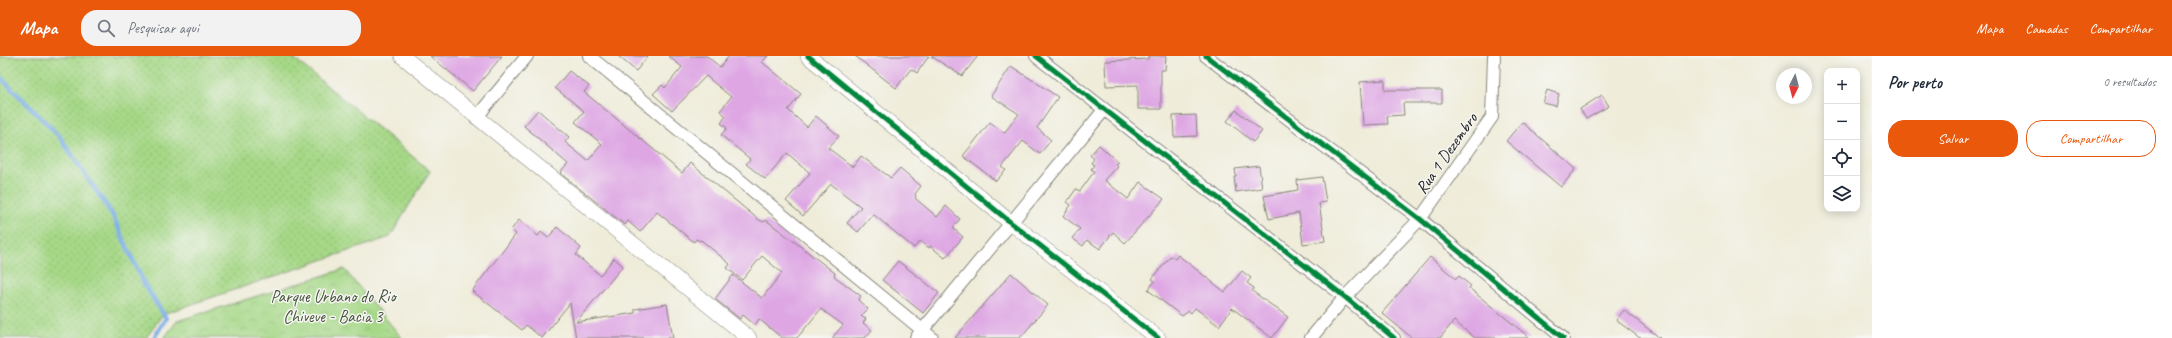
<!DOCTYPE html>
<html lang="pt">
<meta charset="utf-8">
<style>
:root{--surface:#fff;--page:#f2f2f3;--text:#1f2937;--muted:#747a83;--line:#e0e1e3;--accent:#ea580c}
body{margin:0;font-family:Caveat,sans-serif;background:var(--page);color:var(--text)}
.controls{position:absolute;right:12px;top:12px;display:grid;overflow:hidden;border-radius:8px;box-shadow:0 2px 10px #0003}
.controls button{width:36px;height:36px;display:grid;place-items:center;padding:0;border:0;border-bottom:1px solid var(--line);background:var(--surface);color:var(--text);font:20px sans-serif}
.compass{position:absolute;left:1776px;top:12px;width:36px;height:36px;border-radius:50%;background:var(--surface);box-shadow:0 2px 10px #0003;rotate:186deg}
.list{margin:0;padding:0;list-style:none}
h2{display:flex;justify-content:space-between;align-items:center;height:52px;margin:0;padding:0 16px;font-size:17px}
h2 small{font-size:13px;font-weight:400;color:var(--muted)}
.actions{display:flex;gap:8px;padding:12px 16px}
.actions a{flex:1;padding:9px 0;border:1px solid var(--accent);border-radius:16px;text-align:center;font-size:14px;color:var(--accent)}
.actions .main{background:var(--accent);color:#fff}
.icon{flex:none;width:22px;height:22px;fill:none;stroke:currentColor;stroke-width:2;stroke-linecap:round;stroke-linejoin:round}
.map{position:relative;flex:none;width:1872px;height:282px;overflow:hidden}
header{display:flex;align-items:center;gap:24px;box-sizing:border-box;height:56px;padding:0 20px;background:var(--accent);color:#fff}
header strong{font-size:19px}
nav{display:flex;gap:22px;margin-inline-start:auto;font-size:14px}
.search{width:280px;height:36px;background:var(--page);display:flex;align-items:center;gap:10px;box-sizing:border-box;padding:0 14px;border-radius:16px;color:var(--muted);font-size:15px}
main{display:flex}
aside{flex:1;background:var(--surface)}
.map>svg:first-child{display:block}
.grass{fill:url(#grass-dots);stroke:#617a52}
.park{fill:url(#park-crowns);stroke:#617a52}
.lines{fill:none;stroke-linecap:round;stroke-linejoin:round}
.stream{stroke:#7caee8;stroke-width:4.5}
.building{fill:#dea7e4}
.minor-casing{stroke:#86847a;stroke-width:14}
.tertiary-casing{stroke:#86847a;stroke-width:16}
.minor{stroke:#fff;stroke-width:12}
.tertiary{stroke:#fff;stroke-width:15}
.cycleway-casing{stroke:#f6f6f2;stroke-width:8}
.cycleway{stroke:#00873e;stroke-width:5}
.labels{text-anchor:middle;stroke-width:3;stroke-linejoin:round;paint-order:stroke}
.street-label{font-size:17px;fill:#1c1c1c;stroke:#f6f6f2}
.park-label{font-size:17px;fill:#45543c;stroke:#f6f6f2}
</style>
<header>
<strong>Mapa</strong>
<div class="search"><svg class="icon" aria-label="search" viewBox="0 0 24 24"><circle cx="10" cy="10" r="6"/><path d="M15 15l6 6"/></svg>Pesquisar aqui</div>
<nav><a>Mapa</a><a>Camadas</a><a>Compartilhar</a></nav>
</header>
<main>
<div class="map">
<svg width="1872" height="282" viewBox="0 0 1872 282">
<defs>
<pattern id="grass-dots" width="8" height="8" patternUnits="userSpaceOnUse"><rect width="8" height="8" fill="#a6d887"/><path d="M2 2h.1M6 6h.1" fill="none" stroke="#8eb974" stroke-width="1.8" stroke-linecap="round"/></pattern>
<pattern id="park-crowns" width="20" height="18" patternUnits="userSpaceOnUse"><rect width="20" height="18" fill="#a6d887"/><path d="M2 6a3 3 0 1 1 6 0M12 15a3 3 0 1 1 6 0" fill="none" stroke="#8eb974"/></pattern>
</defs>
<rect width="100%" height="100%" fill="#f6f6f2"/>
<filter id="ink" filterUnits="userSpaceOnUse"><feTurbulence type="fractalNoise" baseFrequency=".025" numOctaves="2"/><feDisplacementMap in="SourceGraphic" scale="8" xChannelSelector="R" yChannelSelector="G"/><feConvolveMatrix kernelMatrix="1 2 1 2 8 2 1 2 1" color-interpolation-filters="sRGB"/></filter>
<filter id="wash" filterUnits="userSpaceOnUse"><feTurbulence type="fractalNoise" baseFrequency=".012" numOctaves="4" result="noise"/><feDisplacementMap in="SourceGraphic" scale="16" xChannelSelector="R" yChannelSelector="G"/><feGaussianBlur stdDeviation="0.9" result="paint"/><feColorMatrix in="noise" values="0 0 0 0 0 0 0 0 0 0 0 0 0 0 0 0 0 1.4 0 .05"/><feComposite in="paint" operator="in"/></filter>
<g filter="url(#wash)">
<rect width="100%" height="100%" fill="#efecd9"/>
<path class="grass" d="M0 0H291L430 115 390 181 163 258 146 282H0Z"/>
<path class="park" d="M344 213 402 282H164L177 265Z"/>
<g class="lines">
<path class="stream" d="M0 21 59 80 112 158 144 228 166 262 154 282"/>
</g>
<g id="blocks">
<path class="building" d="M430 0H502L473 35Z
M618 0H648L636 15Z
M668 0H707L720 11 729 0H768L762 6 801 38 788 54 807 71 816 60 839 80 828 92 853 111 861 100 891 122 900 112 921 130 915 138 916 140 915 142 937 161 946 150 960 163 954 170V173L963 181 945 202 930 190 929 192 920 185 914 192 873 158 858 176 847 167 861 151 831 128 803 160 786 145 810 117 787 97 765 123 746 108 750 103 721 79 727 72 721 67 726 60 720 55 731 41 706 20 672 55 653 38 662 29 665 32 682 11Z
M855 0H929L917 17 911 13 896 32Z
M931 0H978L962 20Z
M1148 0H1166L1165 14H1161V53H1138V29L1106 30 1105 5 1148 3Z
M1011 10 1058 41 1037 72 1051 84 1040 98 1023 85 1002 111 1006 114 996 125 963 100 990 66 1004 77 1019 58 991 40Z
M569 15 589 30 584 36 682 117 690 107 759 164 764 166 766 164 835 217 834 220 861 240 858 244 868 253 861 260 866 263 863 267 872 274 865 282H832L843 269 821 253 797 282H782L759 263 755 269 743 259 740 263 715 243 733 219 762 242 782 217 762 200 742 224 727 212 730 208 701 184 700 185 696 183 694 186 657 156 640 176 628 165 625 169 560 117 568 108 524 70 538 54 569 81 565 86 588 105 602 88 575 66 584 55 555 32Z
M1385 24V34H1442V47H1403L1404 59 1387 60 1388 68 1363 69 1360 26Z
M1547 34 1559 38 1556 50 1543 47Z
M1602 39 1609 50 1586 63 1580 53Z
M1236 54 1262 75 1253 86 1227 65Z
M1196 59 1197 80 1174 81 1173 60Z
M1522 66 1576 113 1561 131 1506 85Z
M1099 89 1118 106 1115 108 1117 110 1104 124 1128 143 1140 126 1164 143 1125 187 1113 176 1100 193 1087 184 1083 190 1072 182 1080 173 1063 160 1071 149 1067 146 1076 133 1080 135 1094 116 1091 113 1094 109 1091 107 1094 103 1090 99Z
M1259 110 1262 132 1236 136 1234 121 1236 120 1235 113Z
M1322 121 1326 146 1319 147 1325 185 1303 188 1299 157 1269 163 1264 140 1298 134 1297 124Z
M519 164 538 180 541 176 548 182 557 171 581 192 576 199 600 219 614 202 623 210 576 266 635 257V253L667 248 673 282H576L570 247 542 282 526 269 522 274 472 235 516 178 511 174Z
M1178 199 1225 236 1242 215 1251 222 1247 227 1254 232 1252 235 1288 261 1272 282 1232 252 1219 270 1195 252 1191 257 1189 255 1182 260 1148 234 1155 225 1152 223 1171 200 1175 203Z
M1430 201 1456 223 1459 220 1471 230 1469 232 1530 282H1475L1454 265 1440 282H1412L1382 257Z
M898 205 939 237 923 257 882 224Z
M1011 217 1048 249 1020 282H955Z
M1624 254 1660 282H1640L1616 264Z"/>
</g>
</g>
<g filter="url(#ink)">
<use href="#blocks" fill-opacity="0" stroke="#86847a" stroke-width="1"/>
<g class="lines">
<defs>
<path id="minor" d="M589 0 932 282
M1036 0 1345 241 1394 282
M1206 0 1420 163 1563 282
M476 62 527 0
M916 282 1104 54
M1311 282 1345 241 1420 163 1492 61 1494 0"/>
<path id="tertiary" d="M402 0 749 282
M808 0 1010 166 1158 282"/>
</defs>
<use href="#minor" class="minor-casing"/>
<use href="#tertiary" class="tertiary-casing"/>
<use href="#minor" class="minor"/>
<use href="#tertiary" class="tertiary"/>
<defs>
<path id="cycleway" d="M808 0 1010 166 1158 282
M1036 0 1345 241 1394 282
M1206 0 1420 163 1563 282"/>
</defs>
<use href="#cycleway" class="cycleway-casing"/>
<use href="#cycleway" class="cycleway"/>
</g>
</g>
<g class="labels">
<g class="street-label">
<text transform="translate(1446 97) rotate(-55)" y="6">Rua 1 Dezembro</text>
</g>
<g class="park-label">
<text x="333" y="246">Parque Urbano do Rio<tspan x="333" dy="20">Chiveve - Bacia 3</tspan></text>
</g>
</g>
</svg>
<div class="controls">
<button>+</button>
<button>−</button>
<button><svg class="icon" aria-label="locate" viewBox="0 0 24 24"><circle cx="12" cy="12" r="6"/><path d="M12 2v4M12 18v4M2 12h4M18 12h4"/></svg></button>
<button><svg class="icon" aria-label="layers" viewBox="0 0 24 24"><path d="M12 4l9 5-9 5-9-5zM3 14l9 5 9-5"/></svg></button>
</div>
<svg class="compass" viewBox="-18 -18 36 36"><path d="M0-13l5 13h-10z" fill="#e53935"/><path d="M0 13l5-13h-10z" fill="#747a83"/></svg>
</div>
<aside>
<h2>Por perto<small>0 resultados</small></h2>
<ul class="list">
</ul>
<div class="actions"><a class="main">Salvar</a><a>Compartilhar</a></div>
</aside>
</main>
